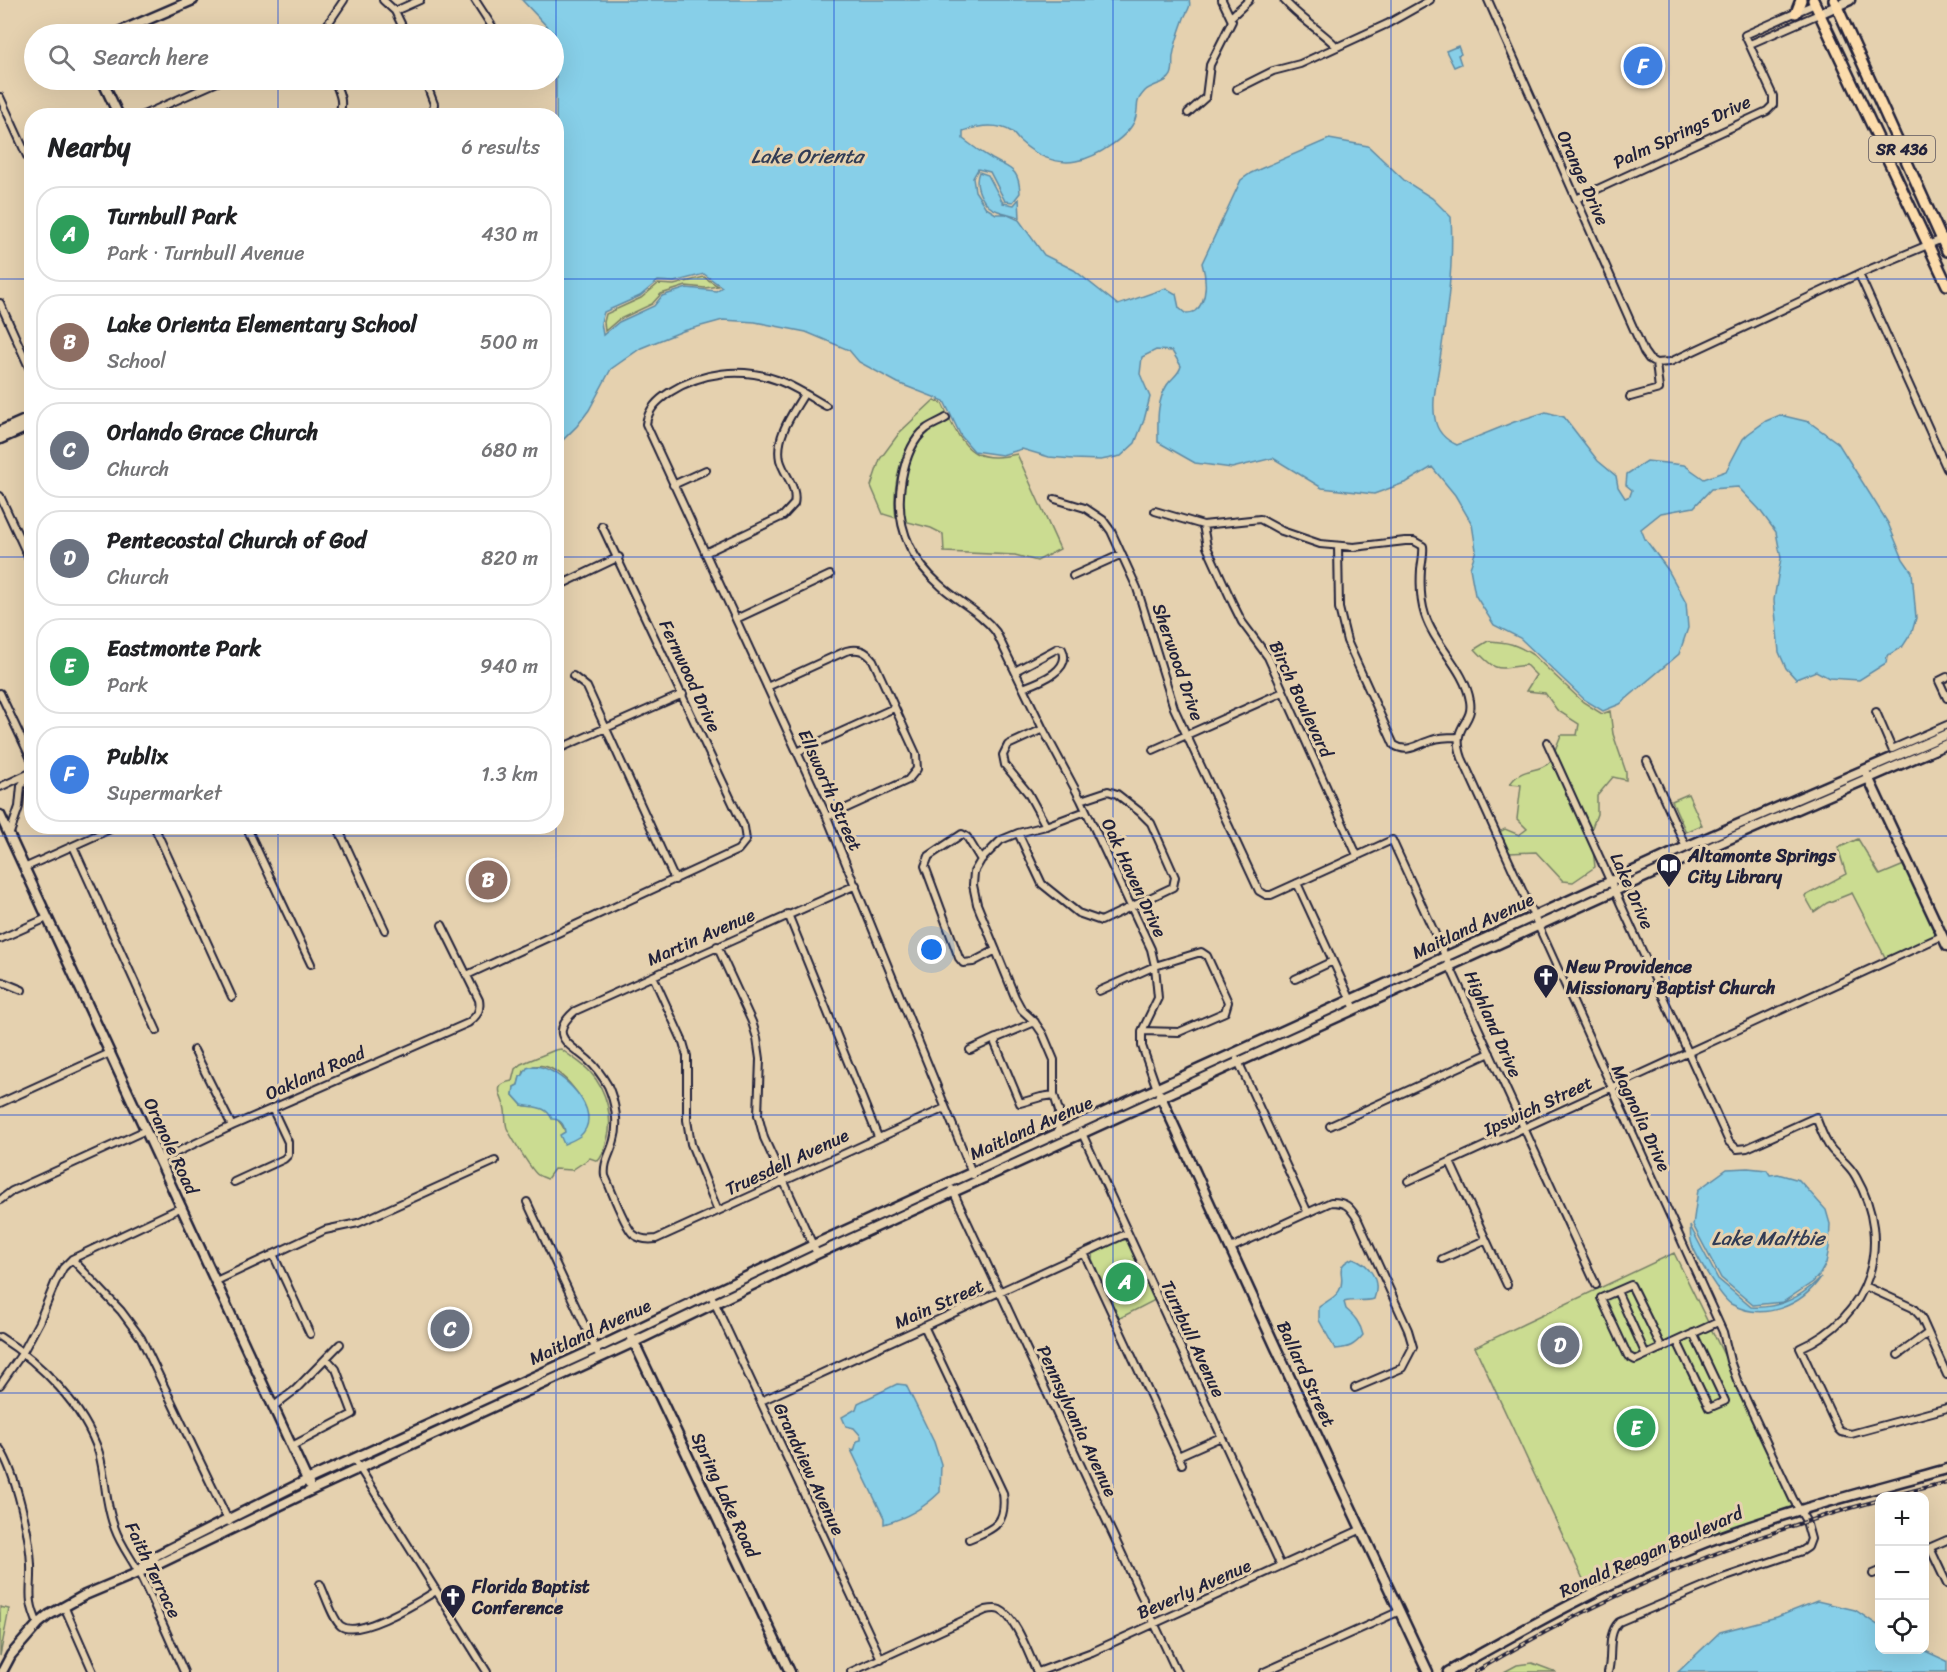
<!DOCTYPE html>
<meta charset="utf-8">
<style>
:root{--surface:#fff;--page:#f6f6f6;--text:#202124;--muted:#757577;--line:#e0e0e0;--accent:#22223b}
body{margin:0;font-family:Sriracha,sans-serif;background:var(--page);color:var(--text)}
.controls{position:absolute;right:18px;bottom:18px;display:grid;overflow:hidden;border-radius:12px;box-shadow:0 6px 24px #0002}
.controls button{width:54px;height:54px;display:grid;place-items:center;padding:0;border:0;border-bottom:2px solid var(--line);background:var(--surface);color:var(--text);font:30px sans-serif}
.you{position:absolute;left:932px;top:950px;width:21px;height:21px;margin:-15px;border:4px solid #fff;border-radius:50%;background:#1a73e8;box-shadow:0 0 0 9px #1a73e833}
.badge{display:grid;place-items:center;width:39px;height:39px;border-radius:50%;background:var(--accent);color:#fff;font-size:20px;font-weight:700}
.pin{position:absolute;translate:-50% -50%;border:3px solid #fff;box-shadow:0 2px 6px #0006}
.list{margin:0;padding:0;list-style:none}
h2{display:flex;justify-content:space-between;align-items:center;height:78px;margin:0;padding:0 24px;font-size:26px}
h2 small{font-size:20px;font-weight:400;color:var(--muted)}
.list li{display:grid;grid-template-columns:39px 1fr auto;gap:18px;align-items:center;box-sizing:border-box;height:96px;margin:0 12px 12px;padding:0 12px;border:2px solid var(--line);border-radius:24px}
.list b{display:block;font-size:22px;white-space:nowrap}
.list p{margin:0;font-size:20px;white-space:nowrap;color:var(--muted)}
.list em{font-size:20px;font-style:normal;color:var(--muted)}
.icon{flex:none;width:33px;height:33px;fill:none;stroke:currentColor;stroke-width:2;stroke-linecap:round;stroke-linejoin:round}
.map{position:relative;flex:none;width:1947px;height:1672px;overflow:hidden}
.search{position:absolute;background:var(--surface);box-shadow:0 6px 24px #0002;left:24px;top:24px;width:540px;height:66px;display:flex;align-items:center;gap:15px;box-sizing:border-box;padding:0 21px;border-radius:33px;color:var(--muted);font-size:22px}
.panel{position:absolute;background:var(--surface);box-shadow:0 6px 24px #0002;left:24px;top:108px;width:540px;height:726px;border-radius:24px}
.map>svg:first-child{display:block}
.green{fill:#cbdc91;stroke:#767f66;stroke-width:1.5;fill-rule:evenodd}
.water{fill:#87cfe8;stroke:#5f8aa3;stroke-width:1.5;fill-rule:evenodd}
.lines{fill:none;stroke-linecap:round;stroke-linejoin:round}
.street-casing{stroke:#22223b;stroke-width:10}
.secondary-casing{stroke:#22223b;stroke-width:13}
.primary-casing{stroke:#22223b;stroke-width:14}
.street{stroke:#e5d1af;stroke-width:6}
.secondary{stroke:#e5d1af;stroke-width:8}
.primary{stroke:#fcdcac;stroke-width:9}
.rail-casing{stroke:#22223b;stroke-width:4}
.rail{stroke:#e5d1af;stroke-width:1.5;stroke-dasharray:4.5;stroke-linecap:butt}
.grid{fill:none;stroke:#1d4ed8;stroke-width:1.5;stroke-opacity:0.55}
.labels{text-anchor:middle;stroke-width:6;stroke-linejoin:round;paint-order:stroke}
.shield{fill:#e5d1af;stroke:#5c565e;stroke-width:1.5}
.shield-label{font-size:16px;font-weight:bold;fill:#22223b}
.street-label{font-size:18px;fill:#22223b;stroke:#e5d1af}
.poi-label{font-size:18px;font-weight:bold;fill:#22223b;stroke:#e5d1af;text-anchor:start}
.water-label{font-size:20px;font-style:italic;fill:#313c55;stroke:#e5d1af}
</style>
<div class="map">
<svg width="1947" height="1672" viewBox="0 0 1947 1672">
<rect width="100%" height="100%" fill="#e5d1af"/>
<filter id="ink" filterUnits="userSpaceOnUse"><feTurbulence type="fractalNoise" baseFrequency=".0167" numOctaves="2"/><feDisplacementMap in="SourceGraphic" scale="12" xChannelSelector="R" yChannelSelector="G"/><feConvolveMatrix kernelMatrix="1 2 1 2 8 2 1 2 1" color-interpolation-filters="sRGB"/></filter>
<g filter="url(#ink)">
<path class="green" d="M704 277 718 286 705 288 686 286 661 294 652 304 618 320 605 331 604 322 606 314 641 298 658 284 674 285Z
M934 400 942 403 947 414C940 418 930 422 923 427 899 447 892 490 896 518L883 514 871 486 880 459 900 432Z
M950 420C966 453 979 463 1017 454L1060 549 1037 561 1015 555 944 552 943 534 931 528 904 521 902 497 908 463 918 444 927 432Z
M1488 641C1508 642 1516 644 1533 655L1583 702 1602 714 1610 711 1613 734 1626 772V780L1613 777 1597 796V814L1591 830 1555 750 1561 735H1577L1579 724 1557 710 1545 693 1526 691 1536 675 1526 665C1496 669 1497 673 1475 649Z
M1552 760 1593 850 1595 867 1573 882 1563 881 1536 852 1509 853 1499 832 1505 829 1519 835 1527 829 1517 819 1521 785 1510 784C1523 765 1538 775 1552 760Z
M1688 794 1702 825 1686 832 1672 801Z
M1858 839 1880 875 1904 865 1938 935 1886 959 1852 893 1827 903 1814 912 1805 896 1846 874 1838 848Z
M561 1049C571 1057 583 1063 591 1073 606 1090 614 1118 607 1140 604 1148 604 1155 598 1161L590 1158 572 1170 554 1169 547 1179C544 1177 541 1177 538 1175 533 1173 510 1135 507 1128 505 1122 506 1116 505 1110 503 1096 490 1085 512 1081L515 1069 521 1064 555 1050ZM534 1066C537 1066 541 1065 544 1066 562 1070 589 1101 587 1120L575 1138 568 1142 563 1134 565 1132C563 1122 547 1109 537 1106 532 1105 528 1107 522 1105L513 1095 514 1087 518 1085 520 1077 523 1075 524 1071Z
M1120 1240H1127L1130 1243 1155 1300 1118 1319 1092 1259 1093 1254Z
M1674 1253 1800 1510 1590 1594 1475 1347Z
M0 1607 9 1609 0 1656Z
M1532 1663 1556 1672H1504L1517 1665Z"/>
<path class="water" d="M522 0H1189C1192 8 1185 13 1183 21 1179 32 1175 44 1173 56 1172 62 1174 69 1171 75 1167 84 1152 84 1145 91 1134 103 1139 104 1136 116 1132 136 1095 158 1076 161 1056 165 1035 155 1021 142 1018 140 1015 135 1012 132 998 123 978 126 963 131V139C972 146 982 153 992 159 1010 169 1019 168 1020 193L1013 202 1005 201 990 172 978 169 973 178 975 191 986 208 996 214H1006L1019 220 1044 255 1074 270 1118 305 1166 288 1176 294 1179 308 1185 313C1188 313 1192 313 1195 311 1209 301 1206 276 1202 263L1241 180 1251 173 1329 139 1368 146 1405 181 1432 198 1451 217C1454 264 1447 312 1440 359 1438 379 1431 399 1435 419 1437 432 1446 440 1457 445L1514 422 1546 412 1564 417 1598 461 1616 476 1618 487 1625 498 1630 496 1632 490 1626 485 1627 474 1647 461 1684 465 1704 479 1726 471 1743 439 1748 434 1766 421 1780 415 1809 422 1838 443 1888 523 1903 559 1912 572 1916 618 1912 632 1903 646 1887 656 1886 663 1859 680 1829 678 1816 671 1796 679 1786 668 1779 652 1774 600 1781 558 1776 532 1759 509 1738 487 1711 489 1694 507 1661 513 1641 529 1645 539 1668 570 1686 603 1688 628 1679 654 1620 704 1603 711 1585 700 1520 638 1494 625 1475 595 1470 568 1476 550 1472 524 1455 495 1432 467 1407 482 1374 494 1322 488 1273 458 1232 468 1195 463 1158 442C1158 422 1156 403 1167 385 1172 377 1179 375 1181 366L1172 351 1156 350 1142 357 1140 374 1150 397 1144 420 1135 443 1121 456 1101 460 1073 459 1049 457 1022 449 1002 455 974 451 961 436 944 401 898 383 859 362 849 350 806 332 755 322 723 320 683 331 641 348 611 369 589 410 577 426 562 441 557 455 556 40 554 34ZM704 274 722 287 716 291 687 288 662 296 654 306 619 322 603 335 601 322 604 312 640 296 658 281 674 282Z
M1458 46 1461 54 1458 55 1461 64 1454 67 1446 51Z
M979 172 988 175 1003 203 1014 205 1019 199 1020 218C1012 214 1007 214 998 211 983 207 973 186 979 172Z
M534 1066C559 1066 607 1112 580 1136 576 1139 569 1142 564 1144L560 1135 565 1132C564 1124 560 1119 552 1119 546 1105 534 1108 522 1105L513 1095 514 1087 518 1085 520 1077 523 1075 527 1068Z
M1748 1168 1767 1170 1770 1175 1778 1174 1799 1180 1826 1210 1830 1224 1829 1248 1826 1263 1820 1274 1813 1282 1783 1302 1753 1305 1721 1278 1693 1225 1698 1190 1727 1169Z
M1690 1226 1718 1279 1751 1307C1779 1309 1802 1297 1821 1277 1802 1306 1763 1322 1731 1304 1721 1298 1693 1252 1691 1241 1690 1236 1691 1231 1690 1226Z
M1353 1258C1370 1264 1381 1281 1374 1299 1365 1302 1355 1299 1344 1302L1346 1309C1355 1317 1360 1323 1363 1335 1354 1346 1349 1348 1335 1349L1319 1320V1307C1325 1302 1335 1298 1339 1291 1348 1276 1331 1268 1353 1258Z
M897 1384 906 1385 934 1442 941 1464 940 1492C924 1508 907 1518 884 1524V1518L851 1450 854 1451 857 1441 861 1440V1436L854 1428 846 1426 842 1417 856 1409 858 1403Z
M1817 1601 1855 1610 1879 1626 1880 1650H1923L1947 1661V1672H1678L1720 1632 1777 1617Z"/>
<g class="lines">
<defs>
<path id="street" d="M383 0 395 11 406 34
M475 0 497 34
M1284 0C1299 18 1319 29 1336 46
M1488 0 1644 352 1649 359 1656 363
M395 11 420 0
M1231 17 1249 0
M321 34 344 0
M1750 44 1819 14
M334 80C339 92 345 103 338 116
M425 80 434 104 432 116
M1237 89 1273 71 1300 64 1387 24 1430 0
M0 97 32 167
M1188 113 1206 97 1210 65 1232 21 1222 0
M141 116 222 80
M1576 199 1767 111 1773 105V96L1745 35 1815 4
M1859 274 1947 469
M0 303 32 374
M1656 363 1670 362 1863 272 1947 237
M1630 397 1659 389 1656 363
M826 406C810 397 794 386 777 380 741 367 702 372 670 392 658 400 648 409 646 424L827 817 973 1175
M946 418C940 422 931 425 926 429 912 440 905 462 902 478 894 521 907 556 940 585 958 602 981 612 996 632L1043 729 1081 800 1151 949 1155 966 1158 998 1142 1031V1046L1157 1089
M673 485 706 470
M0 496 32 565
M1055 499 1085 508 1103 520 1111 531 1137 588 1174 708 1259 891 1266 895H1271L1392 840 1596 1285
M1155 511 1203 525 1260 519 1282 531 1320 544 1354 547 1405 541H1414L1423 546C1424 554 1422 561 1421 569 1420 585 1420 600 1425 615 1435 646 1465 669 1470 701 1474 725 1450 724 1462 758L1723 1332 1730 1361 1737 1380 1793 1499 1806 1521 1811 1539 1808 1547 1802 1551 1723 1578 1619 1622C1606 1635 1613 1656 1608 1672
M1203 525 1207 547 1233 604 1242 622 1268 657 1357 855
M1338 546 1339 608 1347 641 1394 745C1408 754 1418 744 1432 740 1440 737 1449 737 1457 737
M705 553 783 516 794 504C798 487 784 475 780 460 775 436 793 413 804 394
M1073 576 1122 554
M556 587 619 557
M736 619 830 575
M1015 671 1058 648 1062 649C1073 670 1039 682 1023 688
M573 676 587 687 675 880
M1947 677 1939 681 1947 698
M767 687 846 651C858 648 865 650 873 660L916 754 917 769 908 780 827 817
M0 693 32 761
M1876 712 1892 749 1947 725
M1043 729 1008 745 1003 755 1005 765 1028 793 1046 826
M1547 742 1729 1142 1737 1149 1747 1148 1816 1117C1820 1127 1824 1141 1832 1150 1840 1159 1850 1165 1856 1177 1894 1243 1870 1318 1800 1348L1838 1429 1841 1432 1851 1434 1947 1408
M556 750 683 694
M1153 750 1283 692
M797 752 894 708
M1647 761 1686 847
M0 787 28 774
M154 826 232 997
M246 826 311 964
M337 826 385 930
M1018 833 1042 884 1078 913 1101 921 1173 887 1175 877 1151 823 1140 812 1117 794 1108 791 1081 800
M9 836 19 807 21 786 29 774
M73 846 157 1031
M981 860 967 837 962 834 929 856 925 866 959 958 963 963 973 962 996 950
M24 868 117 826
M1297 883 1355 1009
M856 885 575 1011C546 1036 571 1045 588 1060 596 1067 603 1077 608 1086 615 1102 619 1123 614 1140 611 1153 603 1162 605 1176 611 1189 624 1225 633 1234 640 1240 648 1240 656 1239L945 1108
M788 914 878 1137
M0 939 47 918
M717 946 752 1022 757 1038 760 1059 758 1115 764 1138 817 1254
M467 975 738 850 746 840 744 827 602 526
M653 976 683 1042 687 1056V1120L691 1144 718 1211
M1295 979 1333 961
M0 981 22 990
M1099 991 1155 966 1201 952 1207 956 1228 1002 1225 1012 1179 1032 1142 1031
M1035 1022 997 1038 995 1043 1020 1103 1041 1097 1054 1095
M194 1050 232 1126
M970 1050 996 1038
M1237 1059 1308 1213
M0 1103 110 1053
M1330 1126 1490 1053
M1081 1131 1281 1566
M1058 1134 1059 1111 1054 1095V1060L1043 1034 1034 1021 1022 1010 1015 997 977 904 973 885 974 872 981 860 1001 840 1018 833 1046 826 1086 811
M160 1160 232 1126 468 1023C477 1016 481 1011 479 1000L442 925
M1450 1162 1507 1285
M1408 1181 1942 936
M234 1182 284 1159 288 1155V1142L272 1108
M952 1189 1177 1672
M0 1200 12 1191 146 1130
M527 1202 597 1352
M1231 1248 1331 1202C1346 1202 1349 1206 1357 1218L1408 1330 1413 1347 1402 1368 1355 1388
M1084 1253 1182 1464
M273 1254 310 1334
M72 1259 121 1311 141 1338 229 1522
M1442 1259 1485 1240
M216 1281 325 1230 358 1223 495 1161
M1865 1286 1913 1308 1921 1317 1947 1375
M1617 1291 1646 1355
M710 1293 881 1659
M924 1326 1003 1493C1007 1524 995 1528 969 1539
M0 1337C41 1363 84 1406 99 1453 106 1478 105 1505 115 1529 121 1546 133 1560 141 1577 156 1608 170 1640 184 1672
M1677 1341 1709 1408 1725 1401 1693 1333
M1662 1348 1631 1285 1601 1298 1628 1356 1635 1360 1718 1322
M1898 1355 1928 1333
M0 1385 23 1352 39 1322 55 1283 63 1268 72 1259 182 1207
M761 1401 1128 1233
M274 1406 295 1390 340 1344
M292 1446 353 1414 336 1369 327 1359
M0 1449C16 1474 30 1536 31 1565 32 1592 26 1597 38 1624
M1178 1456 1221 1437
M354 1459 487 1672
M1930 1548 1947 1584
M1924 1550 1947 1540
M1873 1574 1880 1571
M320 1584C325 1594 333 1620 341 1626 359 1639 420 1601 436 1591
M64 1606 93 1672
M851 1672 986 1610C991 1609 996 1608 1000 1610 1016 1617 1029 1656 1037 1672
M1038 1672 1092 1652 1362 1529
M1264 1672 1400 1611"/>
<path id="secondary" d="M1819 14 1850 0
M114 34 193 0
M102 80 119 116
M0 431 32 417
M0 439 32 425
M1867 775 1947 946
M0 815 309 1484
M1160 1095 1276 1348 1428 1672
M632 1338 790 1672
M143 1567 157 1555 307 1480 595 1349 813 1245 1686 847 1947 734
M2 1672 11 1655 38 1624 49 1615 85 1595 161 1563 312 1490 634 1342 817 1254 1722 842 1947 744
M1448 1672C1531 1625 1615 1578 1704 1543 1783 1512 1865 1492 1947 1469"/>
<path id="primary" d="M1813 0 1947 285
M1834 0 1947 251
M1796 13 1801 0"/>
</defs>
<use href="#street" class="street-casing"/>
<use href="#secondary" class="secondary-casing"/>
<use href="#primary" class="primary-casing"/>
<use href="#street" class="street"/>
<use href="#secondary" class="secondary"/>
<use href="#primary" class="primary"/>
<defs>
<path id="rail" d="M1892 1496 1947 1482
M1475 1672C1601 1596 1737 1538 1880 1500"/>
</defs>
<use href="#rail" class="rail-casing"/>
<use href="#rail" class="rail"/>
</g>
</g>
<path class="grid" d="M278 0V34M556 0V116M834 0V1672M1113 0V1672M1391 0V1672M1669 0V1672M278 80V116M0 279H32M556 279H1947M0 557H32M556 557H1947M278 826V1672M556 826V1672M0 836H1947M0 1115H1947M0 1393H1947"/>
<defs>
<symbol id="library-pin" viewBox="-11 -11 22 30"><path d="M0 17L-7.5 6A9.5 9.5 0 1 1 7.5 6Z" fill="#22223b" stroke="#e5d1af"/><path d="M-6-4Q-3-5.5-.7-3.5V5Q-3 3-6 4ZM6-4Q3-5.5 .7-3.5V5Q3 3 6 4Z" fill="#fff"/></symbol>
<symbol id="church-pin" viewBox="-11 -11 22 30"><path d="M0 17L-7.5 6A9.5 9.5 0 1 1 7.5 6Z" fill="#22223b" stroke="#e5d1af"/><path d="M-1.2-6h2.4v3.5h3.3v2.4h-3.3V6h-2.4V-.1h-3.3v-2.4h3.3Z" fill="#fff"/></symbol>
</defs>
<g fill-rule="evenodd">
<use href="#library-pin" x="1654" y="851" width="30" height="40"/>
<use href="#church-pin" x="1531" y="962" width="30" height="40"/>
<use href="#church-pin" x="438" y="1582" width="30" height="40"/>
</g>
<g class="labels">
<rect class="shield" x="1869" y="136" width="66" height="26" rx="4.5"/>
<g class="shield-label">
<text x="1902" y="155">SR 436</text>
</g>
<g class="street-label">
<text transform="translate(1682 132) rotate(-25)" y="6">Palm Springs Drive</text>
<text transform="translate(1583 178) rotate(66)" y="6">Orange Drive</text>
<text transform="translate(1178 662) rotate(71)" y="6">Sherwood Drive</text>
<text transform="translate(690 676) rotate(65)" y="6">Fernwood Drive</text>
<text transform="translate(1301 699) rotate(65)" y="6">Birch Boulevard</text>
<text transform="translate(830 790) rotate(66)" y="6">Ellsworth Street</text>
<text transform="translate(1134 878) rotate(65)" y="6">Oak Haven Drive</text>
<text transform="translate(1632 891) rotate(66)" y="6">Lake Drive</text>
<text transform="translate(1473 926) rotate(-25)" y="6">Maitland Avenue</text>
<text transform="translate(701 937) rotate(-24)" y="6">Martin Avenue</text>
<text transform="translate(1493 1024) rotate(66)" y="6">Highland Drive</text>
<text transform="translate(315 1073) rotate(-24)" y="6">Oakland Road</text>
<text transform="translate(1538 1106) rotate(-25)" y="6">Ipswich Street</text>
<text transform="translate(1641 1118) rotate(65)" y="6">Magnolia Drive</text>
<text transform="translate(1031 1128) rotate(-24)" y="6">Maitland Avenue</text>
<text transform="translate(171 1146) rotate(65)" y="6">Oranole Road</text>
<text transform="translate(787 1162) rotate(-25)" y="6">Truesdell Avenue</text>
<text transform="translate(939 1304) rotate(-24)" y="6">Main Street</text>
<text transform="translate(590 1332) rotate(-25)" y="6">Maitland Avenue</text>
<text transform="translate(1193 1339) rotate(65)" y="6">Turnbull Avenue</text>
<text transform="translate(1306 1374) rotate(65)" y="6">Ballard Street</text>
<text transform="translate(1077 1421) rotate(65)" y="6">Pennsylvania Avenue</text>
<text transform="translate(809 1469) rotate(65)" y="6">Grandview Avenue</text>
<text transform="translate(725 1495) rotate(65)" y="6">Spring Lake Road</text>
<text transform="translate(1651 1552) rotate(-24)" y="6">Ronald Reagan Boulevard</text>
<text transform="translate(153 1570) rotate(64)" y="6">Faith Terrace</text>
<text transform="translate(1194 1589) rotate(-24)" y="6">Beverly Avenue</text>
</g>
<g class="poi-label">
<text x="1688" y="862">Altamonte Springs<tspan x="1688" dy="21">City Library</tspan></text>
<text x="1566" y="973">New Providence<tspan x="1566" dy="21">Missionary Baptist Church</tspan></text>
<text x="472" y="1593">Florida Baptist<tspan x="472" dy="21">Conference</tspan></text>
</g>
<g class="water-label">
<text x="807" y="163">Lake Orienta</text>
<text x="1768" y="1245">Lake Maltbie</text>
</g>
</g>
</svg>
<div class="controls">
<button>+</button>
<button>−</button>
<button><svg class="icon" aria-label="locate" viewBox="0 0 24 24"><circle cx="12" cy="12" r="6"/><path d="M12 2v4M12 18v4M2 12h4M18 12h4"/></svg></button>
</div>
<div class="you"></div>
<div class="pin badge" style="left:1125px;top:1282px;background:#2e9e5b">A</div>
<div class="pin badge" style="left:488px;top:880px;background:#8d6e63">B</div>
<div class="pin badge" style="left:450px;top:1329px;background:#6b7280">C</div>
<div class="pin badge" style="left:1560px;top:1345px;background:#6b7280">D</div>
<div class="pin badge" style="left:1636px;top:1428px;background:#2e9e5b">E</div>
<div class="pin badge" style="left:1643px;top:66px;background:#3f7fe0">F</div>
<div class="search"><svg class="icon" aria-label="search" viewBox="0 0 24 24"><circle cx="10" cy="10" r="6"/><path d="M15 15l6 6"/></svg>Search here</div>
<section class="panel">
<h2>Nearby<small>6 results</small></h2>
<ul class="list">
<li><span class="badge" style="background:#2e9e5b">A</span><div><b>Turnbull Park</b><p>Park · Turnbull Avenue</p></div><em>430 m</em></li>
<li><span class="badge" style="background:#8d6e63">B</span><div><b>Lake Orienta Elementary School</b><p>School</p></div><em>500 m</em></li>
<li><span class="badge" style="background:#6b7280">C</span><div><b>Orlando Grace Church</b><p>Church</p></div><em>680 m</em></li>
<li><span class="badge" style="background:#6b7280">D</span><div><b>Pentecostal Church of God</b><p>Church</p></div><em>820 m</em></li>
<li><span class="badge" style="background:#2e9e5b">E</span><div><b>Eastmonte Park</b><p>Park</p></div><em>940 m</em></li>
<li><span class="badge" style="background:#3f7fe0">F</span><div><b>Publix</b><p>Supermarket</p></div><em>1.3 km</em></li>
</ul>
</section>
</div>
